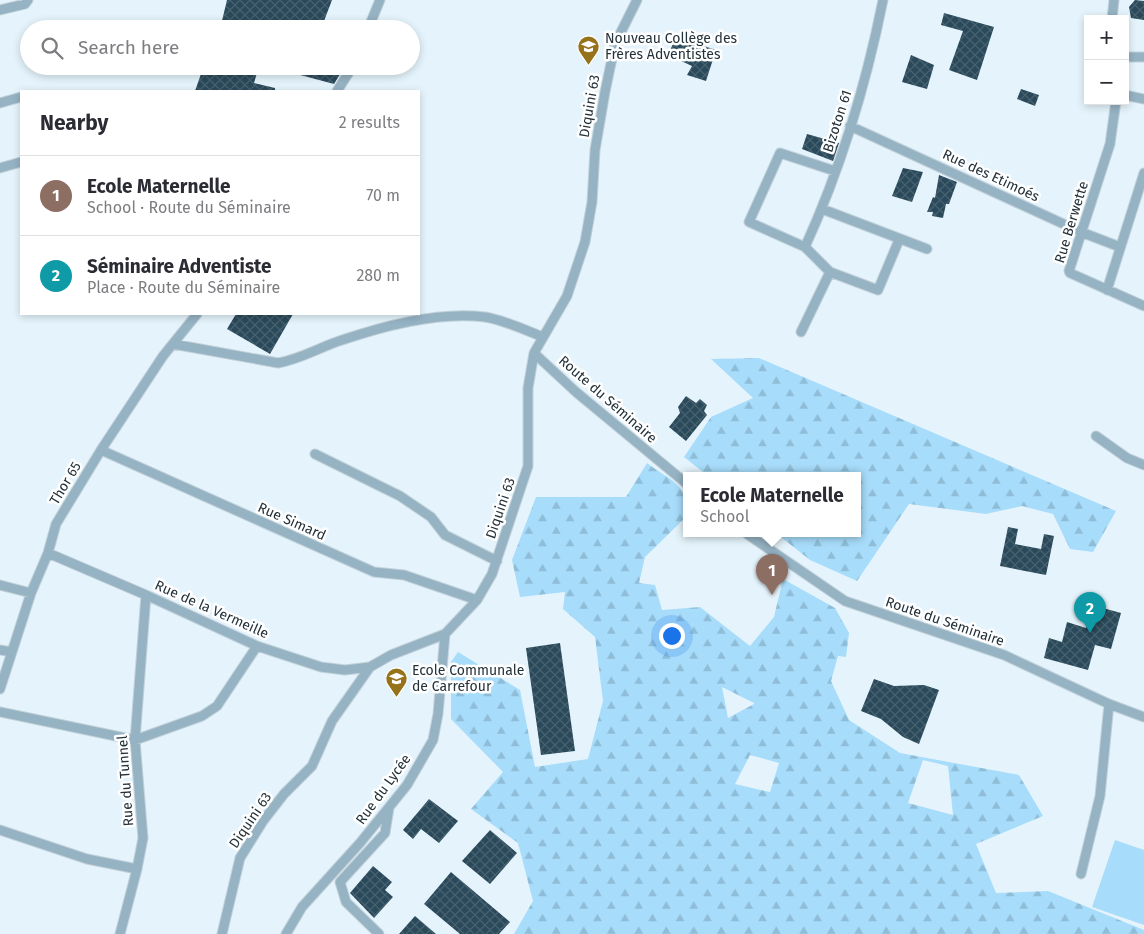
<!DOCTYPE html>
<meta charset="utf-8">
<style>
:root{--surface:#fff;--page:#f2f2f3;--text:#2b2b33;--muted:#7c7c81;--line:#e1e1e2;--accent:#96721b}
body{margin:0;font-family:"Fira Sans",sans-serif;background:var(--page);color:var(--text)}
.controls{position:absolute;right:15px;top:15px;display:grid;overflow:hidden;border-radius:0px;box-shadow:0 2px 8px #0003}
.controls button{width:45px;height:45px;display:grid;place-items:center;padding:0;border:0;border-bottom:1px solid var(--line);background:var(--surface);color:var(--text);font:25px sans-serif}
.you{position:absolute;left:671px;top:635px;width:18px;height:18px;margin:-12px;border:4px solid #fff;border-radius:50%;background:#1a73e8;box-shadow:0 0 0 8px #1a73e833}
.badge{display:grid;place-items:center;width:32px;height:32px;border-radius:50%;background:var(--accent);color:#fff;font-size:16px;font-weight:700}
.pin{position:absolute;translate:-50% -41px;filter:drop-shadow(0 1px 2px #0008)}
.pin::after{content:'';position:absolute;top:26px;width:18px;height:15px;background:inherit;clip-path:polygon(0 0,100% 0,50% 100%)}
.popup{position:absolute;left:683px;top:472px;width:178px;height:65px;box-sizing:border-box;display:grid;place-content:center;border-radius:0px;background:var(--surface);filter:drop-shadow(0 1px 4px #0005);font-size:16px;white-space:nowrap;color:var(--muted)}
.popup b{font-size:19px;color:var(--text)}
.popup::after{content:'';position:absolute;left:50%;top:100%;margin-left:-10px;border:10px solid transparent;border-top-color:var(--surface)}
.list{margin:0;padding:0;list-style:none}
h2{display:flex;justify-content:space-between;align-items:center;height:65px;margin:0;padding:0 20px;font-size:21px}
h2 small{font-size:16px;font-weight:400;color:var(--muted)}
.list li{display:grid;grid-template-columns:32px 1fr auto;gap:15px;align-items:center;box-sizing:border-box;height:80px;padding:0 20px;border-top:1px solid var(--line)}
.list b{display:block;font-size:19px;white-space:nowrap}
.list p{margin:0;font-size:16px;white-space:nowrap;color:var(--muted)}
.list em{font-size:16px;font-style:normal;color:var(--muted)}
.icon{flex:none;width:28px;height:28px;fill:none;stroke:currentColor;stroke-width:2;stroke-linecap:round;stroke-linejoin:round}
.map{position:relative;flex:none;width:1144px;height:934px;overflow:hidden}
.search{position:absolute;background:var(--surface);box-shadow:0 2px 8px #0003;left:20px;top:20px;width:400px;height:55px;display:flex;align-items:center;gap:12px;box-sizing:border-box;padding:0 18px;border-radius:28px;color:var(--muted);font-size:19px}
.panel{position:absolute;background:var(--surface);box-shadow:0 2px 8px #0003;left:20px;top:90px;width:400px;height:225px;border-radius:0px}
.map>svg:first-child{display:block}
.forest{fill:url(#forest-firs);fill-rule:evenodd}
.garden{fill:#a7dcfa}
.building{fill:url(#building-cross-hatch)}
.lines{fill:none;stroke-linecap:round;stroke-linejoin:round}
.street-casing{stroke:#c2d1d9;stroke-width:11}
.street{stroke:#96b3c4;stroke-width:9}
.labels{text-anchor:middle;stroke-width:5;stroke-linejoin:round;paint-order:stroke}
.poi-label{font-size:14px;fill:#233139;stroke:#fff;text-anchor:start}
.street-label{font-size:14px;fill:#233139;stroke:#fff}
</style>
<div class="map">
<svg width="1144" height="934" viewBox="0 0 1144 934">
<defs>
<pattern id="forest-firs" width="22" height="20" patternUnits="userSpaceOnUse" patternTransform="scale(1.25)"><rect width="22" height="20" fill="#a7dcfa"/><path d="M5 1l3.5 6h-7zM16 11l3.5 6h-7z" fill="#8fbdd7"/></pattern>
<pattern id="building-cross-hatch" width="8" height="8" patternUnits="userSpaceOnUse" patternTransform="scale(1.25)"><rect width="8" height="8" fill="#2a495a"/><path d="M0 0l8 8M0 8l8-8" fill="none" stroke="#47616f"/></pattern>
</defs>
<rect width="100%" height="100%" fill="#e5f4fc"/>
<path class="forest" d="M759 358 1116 511 1093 552 1070 549 1053 514 1022 506 986 514 909 504 857 581 810 560 777 534H857V476H708L684 457 711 417 753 398 711 359Z
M647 463C672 482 687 482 687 516L645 557 639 583 655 585 662 610 700 607 750 646 774 617 783 579 835 608 849 633 846 657 838 656 831 681 849 720 900 753 1019 775 1043 816 976 844 996 893 1048 891 1144 930V934H514L533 901 518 843 471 809 503 772 451 719V662L458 652 520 690 535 767 588 759 603 701 595 637 563 609 565 592 520 597 512 560 536 497H626ZM722 687 754 703V704L728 718ZM750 755 779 763 770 792 735 784ZM923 760 948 766 953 815 908 803Z"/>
<path class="garden" d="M1115 840 1144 850V925L1092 907Z"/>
<path class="building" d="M227 0H332L321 29H220Z
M1135 0 1144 1V20L1131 18 1129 7Z
M944 13 994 27 977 80 949 70 963 31 941 25Z
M676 37 716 50 706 81 687 75 692 66 668 55Z
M911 55 934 65 927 89 902 82Z
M210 66H259L254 83 275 88V91H195L202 71 209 72Z
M278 66H345L334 84 278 69Z
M1021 89 1039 95 1035 106 1017 99Z
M807 134 839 143 833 161 802 149Z
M903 168 923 172 912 202 892 196Z
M939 175 957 182 949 204H946L943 218 932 216 933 212H927L933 197 935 198Z
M236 314H293L270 354 227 329Z
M686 396 696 403 700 399 707 405 704 411 707 415 686 441 669 427 680 413 678 407Z
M1008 527 1018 529 1015 544 1041 549 1044 534 1054 536 1046 575 1000 566Z
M1092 605 1121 613 1111 649 1095 645 1088 670 1044 658 1049 638 1062 642 1067 622 1086 628Z
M560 643 575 751 541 755 526 648Z
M874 679 894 686 924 685 939 690 919 744 903 737 881 719 861 711Z
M429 799 458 821 439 843 421 829 413 839 403 830Z
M490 830 517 853 490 884 462 861Z
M373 866 392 882 385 890 393 897 374 918 350 893Z
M451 872 510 922 499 934H460L424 904Z
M415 916 436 934H399Z"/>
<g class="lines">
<defs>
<path id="street" d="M0 10 25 4 28 0
M1112 19 1114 0
M368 29 380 0
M1125 57H1144
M337 91 353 66
M1125 95 1144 99
M1116 101 1110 144 1069 271 1070 273 1144 306
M0 103 21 97
M850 126 1081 232 1120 247
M0 168 21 162
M835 171 780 153 749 222 805 247 830 272 878 290 899 240
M822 209 927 249
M805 247C841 168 866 85 883 0
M1107 290 1144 173
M801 332 830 272
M173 344 278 363C301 359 320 347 342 340 386 325 439 311 485 317 504 320 525 330 543 337
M534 353 576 392 687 484
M1096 436 1127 458 1144 465
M101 450 374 572 404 575 477 600
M315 454 400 496 431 517 445 535 497 561
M747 534 845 601 1004 655 1109 704 1144 717
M48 553 146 595 257 646 321 667 345 670 370 667
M0 585 31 593
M0 650 12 652
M0 689 31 593 48 553 56 524 101 450 163 356 197 314
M0 712 135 740 202 716 217 706 257 646
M0 830 87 859 137 869
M1081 874 1100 796 1109 704
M120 934 137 869 143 838 135 740 146 595
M222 934 240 858 263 821 284 794 312 766 332 721 370 667 391 655 445 634 477 600 492 574 528 466V388L534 353 567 296 585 242 592 202 595 150 605 92 615 44 637 0
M286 934 302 907 360 843 407 785 433 740 438 714 445 634
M379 934 346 902 340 882 385 833 389 808"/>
</defs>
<use href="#street" class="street-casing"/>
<use href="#street" class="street"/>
</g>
<defs>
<symbol id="school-pin" viewBox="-11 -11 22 30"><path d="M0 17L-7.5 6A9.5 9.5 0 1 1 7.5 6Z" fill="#96721b" stroke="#fff"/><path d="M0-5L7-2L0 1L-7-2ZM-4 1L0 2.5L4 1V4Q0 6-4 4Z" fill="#fff"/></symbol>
</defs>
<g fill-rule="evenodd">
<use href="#school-pin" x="576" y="34" width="25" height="34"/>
<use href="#school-pin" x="384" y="666" width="25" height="34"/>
</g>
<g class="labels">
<g class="poi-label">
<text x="605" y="43">Nouveau Collège des<tspan x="605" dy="16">Frères Adventistes</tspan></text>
<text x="412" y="675">Ecole Communale<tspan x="412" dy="16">de Carrefour</tspan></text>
</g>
<g class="street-label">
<text transform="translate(589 106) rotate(-80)" y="5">Diquini 63</text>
<text transform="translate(837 121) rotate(-72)" y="5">Bizoton 61</text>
<text transform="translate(991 175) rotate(25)" y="5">Rue des Etimoés</text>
<text transform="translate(1071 222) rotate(-73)" y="5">Rue Berwette</text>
<text transform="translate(608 399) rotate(41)" y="5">Route du Séminaire</text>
<text transform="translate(65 483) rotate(-59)" y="5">Thor 65</text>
<text transform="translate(500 508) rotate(-71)" y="5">Diquini 63</text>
<text transform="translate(292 521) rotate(24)" y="5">Rue Simard</text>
<text transform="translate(212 609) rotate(24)" y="5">Rue de la Vermeille</text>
<text transform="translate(945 621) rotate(19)" y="5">Route du Séminaire</text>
<text transform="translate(125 781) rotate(-94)" y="5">Rue du Tunnel</text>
<text transform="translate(383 789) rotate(-54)" y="5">Rue du Lycée</text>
<text transform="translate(250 820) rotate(-56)" y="5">Diquini 63</text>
</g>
</g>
</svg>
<div class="controls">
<button>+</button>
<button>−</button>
</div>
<div class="you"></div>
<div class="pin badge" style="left:772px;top:595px;background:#8d6e63">1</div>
<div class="popup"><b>Ecole Maternelle</b>School</div>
<div class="pin badge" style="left:1090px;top:633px;background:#0f9aa8">2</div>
<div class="search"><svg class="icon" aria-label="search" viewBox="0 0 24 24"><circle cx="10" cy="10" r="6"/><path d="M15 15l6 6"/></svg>Search here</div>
<section class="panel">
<h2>Nearby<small>2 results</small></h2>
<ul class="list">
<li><span class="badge" style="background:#8d6e63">1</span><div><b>Ecole Maternelle</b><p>School · Route du Séminaire</p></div><em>70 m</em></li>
<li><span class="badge" style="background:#0f9aa8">2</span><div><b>Séminaire Adventiste</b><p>Place · Route du Séminaire</p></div><em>280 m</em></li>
</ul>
</section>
</div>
